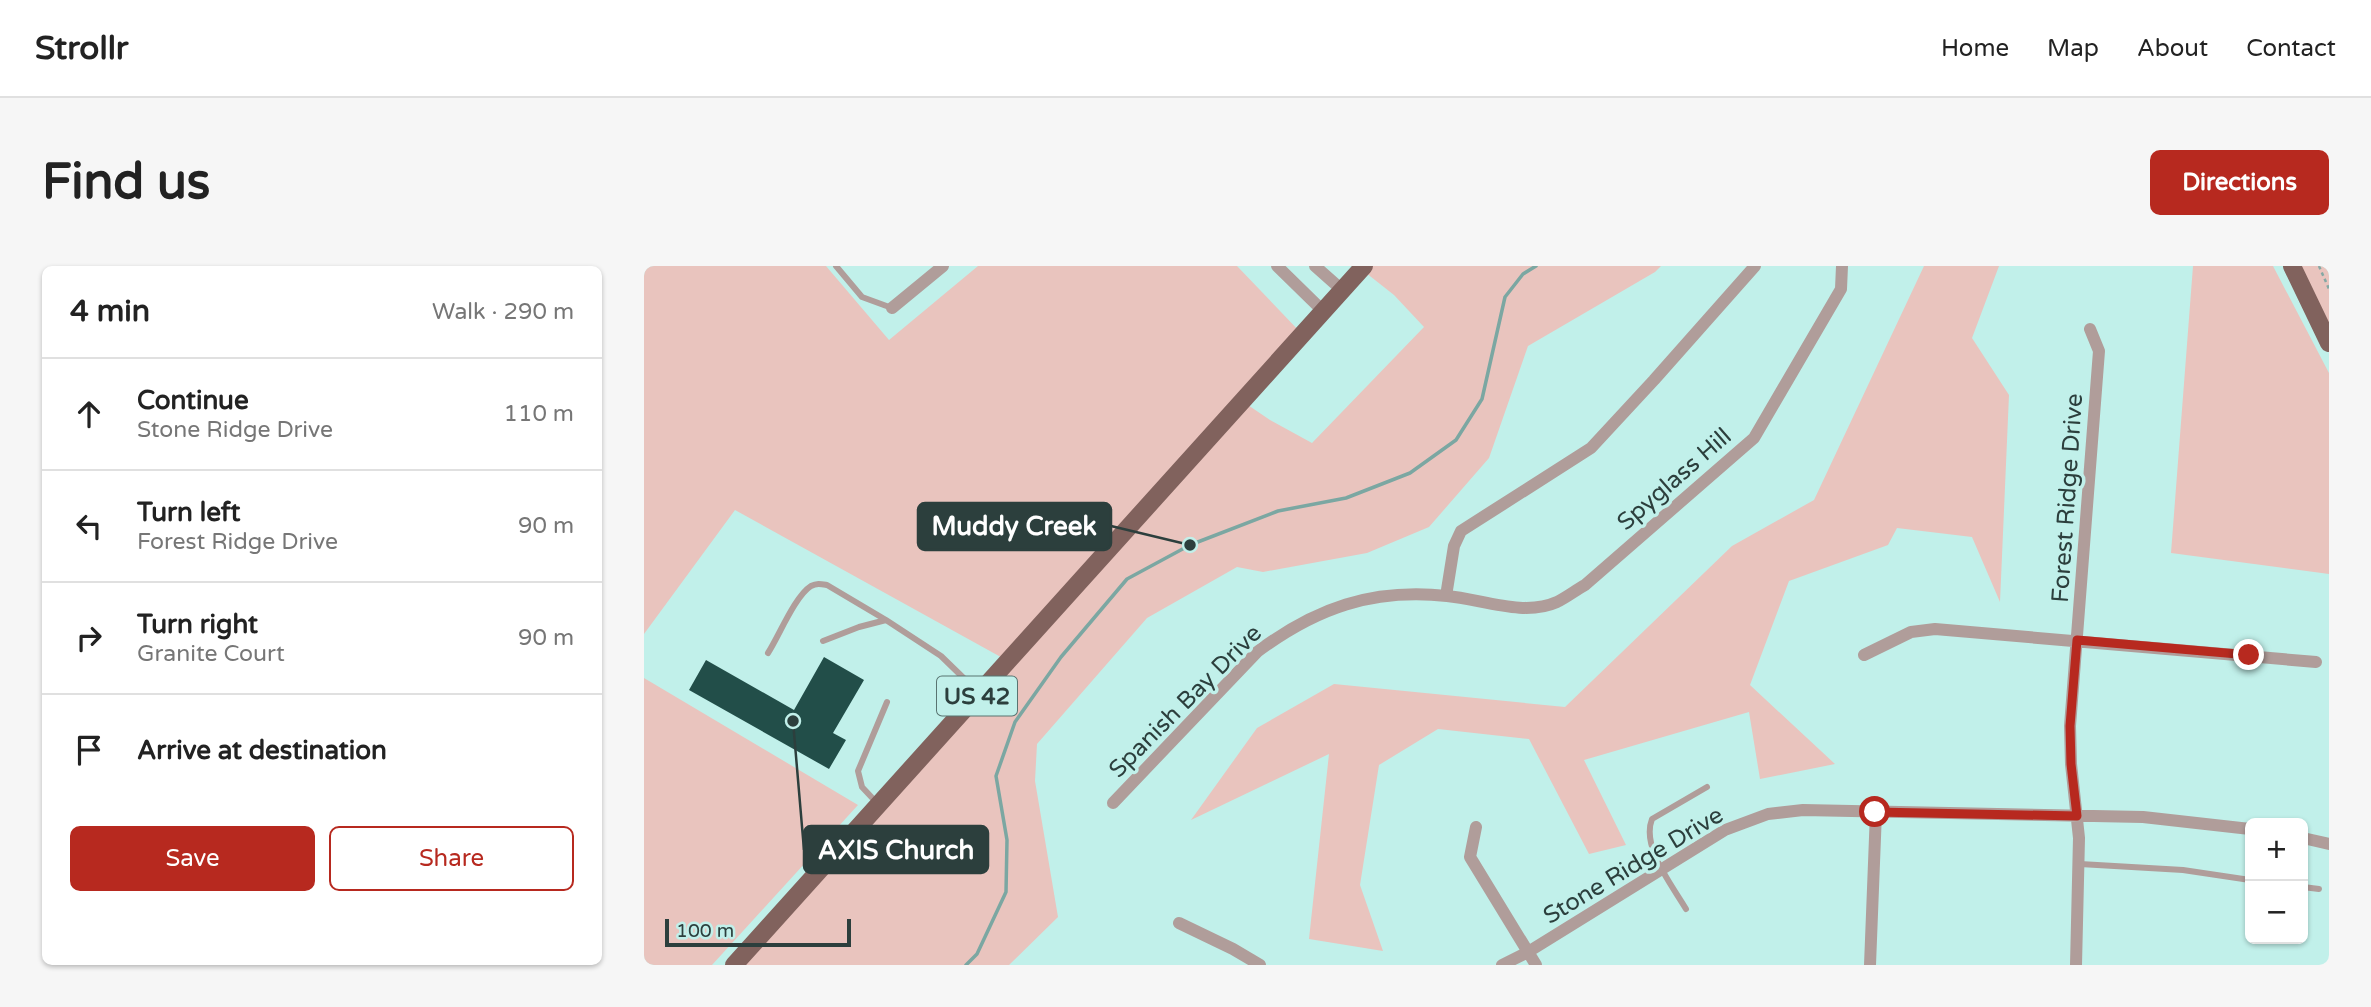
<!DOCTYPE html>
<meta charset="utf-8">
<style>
:root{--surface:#fff;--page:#f6f6f6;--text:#222;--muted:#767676;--line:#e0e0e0;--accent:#b7291f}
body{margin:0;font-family:"Varela Round",sans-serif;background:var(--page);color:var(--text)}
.controls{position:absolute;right:21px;bottom:21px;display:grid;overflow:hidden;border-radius:10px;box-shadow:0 2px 5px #0004}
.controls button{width:63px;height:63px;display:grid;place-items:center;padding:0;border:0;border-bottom:2px solid var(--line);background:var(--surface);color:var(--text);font:35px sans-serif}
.scale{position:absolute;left:21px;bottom:18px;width:186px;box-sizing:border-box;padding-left:7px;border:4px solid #2c3f3d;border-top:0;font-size:19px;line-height:24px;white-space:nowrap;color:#2c3f3d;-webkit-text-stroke:5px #c1f0ea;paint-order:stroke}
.stop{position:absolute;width:21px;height:21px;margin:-16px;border:5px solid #b7291f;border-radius:50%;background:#fff}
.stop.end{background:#b7291f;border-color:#fff;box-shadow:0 2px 7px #0008}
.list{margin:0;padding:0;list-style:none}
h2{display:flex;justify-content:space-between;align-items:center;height:91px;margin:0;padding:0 28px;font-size:30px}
h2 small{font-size:23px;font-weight:400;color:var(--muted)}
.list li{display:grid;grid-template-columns:46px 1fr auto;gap:21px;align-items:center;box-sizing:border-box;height:112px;padding:0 28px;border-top:2px solid var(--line)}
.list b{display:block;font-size:26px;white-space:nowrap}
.list p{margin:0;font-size:23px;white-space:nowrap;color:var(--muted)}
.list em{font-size:23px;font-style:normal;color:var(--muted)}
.actions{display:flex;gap:14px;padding:21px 28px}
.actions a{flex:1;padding:16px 0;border:2px solid var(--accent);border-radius:10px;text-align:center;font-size:24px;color:var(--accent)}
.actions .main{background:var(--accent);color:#fff}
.icon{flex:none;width:38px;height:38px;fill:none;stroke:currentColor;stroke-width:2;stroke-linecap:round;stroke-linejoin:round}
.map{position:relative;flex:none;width:1685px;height:699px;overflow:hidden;border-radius:10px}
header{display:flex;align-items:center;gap:42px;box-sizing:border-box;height:98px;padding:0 35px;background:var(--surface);border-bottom:2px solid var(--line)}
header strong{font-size:33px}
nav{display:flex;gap:38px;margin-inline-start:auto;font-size:24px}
.intro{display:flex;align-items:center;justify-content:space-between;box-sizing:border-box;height:168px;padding:0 42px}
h1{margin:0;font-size:49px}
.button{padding:18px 32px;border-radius:10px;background:var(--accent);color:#fff;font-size:24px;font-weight:700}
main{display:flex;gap:42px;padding:0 42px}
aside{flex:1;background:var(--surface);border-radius:10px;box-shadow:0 2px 5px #0004}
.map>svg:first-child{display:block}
.green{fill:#e9c4be}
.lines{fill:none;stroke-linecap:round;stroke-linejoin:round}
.stream{stroke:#7ba7a2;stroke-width:3.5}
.building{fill:#224e49}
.path{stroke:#84a8a4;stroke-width:2.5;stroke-dasharray:3.5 3.5;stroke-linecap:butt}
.lane{stroke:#b09d9a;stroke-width:6}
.street{stroke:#b09d9a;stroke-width:12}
.primary{stroke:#81625d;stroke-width:18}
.route{stroke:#b7291f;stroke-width:9}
.labels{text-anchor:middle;stroke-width:7;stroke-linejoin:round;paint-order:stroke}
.shield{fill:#c1f0ea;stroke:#597471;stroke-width:2}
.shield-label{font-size:23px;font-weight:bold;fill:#2c3f3d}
.street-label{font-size:24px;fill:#2c3f3d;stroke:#c1f0ea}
.leader{fill:none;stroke:#2c3f3d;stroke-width:2.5}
.callout-dot{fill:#2c3f3d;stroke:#c1f0ea;stroke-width:2.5}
.callout{fill:#2c3f3d;stroke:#2c3f3d;stroke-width:2.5}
.callout-label{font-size:26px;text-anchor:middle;font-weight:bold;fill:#fff}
</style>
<header>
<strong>Strollr</strong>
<nav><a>Home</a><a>Map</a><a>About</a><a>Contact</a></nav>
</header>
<div class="intro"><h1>Find us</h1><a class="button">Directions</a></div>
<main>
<aside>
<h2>4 min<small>Walk · 290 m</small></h2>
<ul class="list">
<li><svg class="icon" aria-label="ahead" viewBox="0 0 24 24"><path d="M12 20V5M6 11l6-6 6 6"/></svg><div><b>Continue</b><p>Stone Ridge Drive</p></div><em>110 m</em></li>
<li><svg class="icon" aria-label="left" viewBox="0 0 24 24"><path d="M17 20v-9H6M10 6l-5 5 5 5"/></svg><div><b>Turn left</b><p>Forest Ridge Drive</p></div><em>90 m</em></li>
<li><svg class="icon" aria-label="right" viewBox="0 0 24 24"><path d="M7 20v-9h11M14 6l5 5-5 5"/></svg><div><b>Turn right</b><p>Granite Court</p></div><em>90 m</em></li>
<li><svg class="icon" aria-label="arrive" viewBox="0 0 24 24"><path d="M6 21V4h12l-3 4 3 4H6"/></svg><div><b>Arrive at destination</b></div></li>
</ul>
<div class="actions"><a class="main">Save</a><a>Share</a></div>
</aside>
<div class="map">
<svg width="1685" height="699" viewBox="0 0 1685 699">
<rect width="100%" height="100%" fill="#c1f0ea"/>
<path class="green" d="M0 0H182L245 74 334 0H593L658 68 598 135 626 154 668 177 780 61 750 29 717 3 720 0H1017L1011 6 884 80 845 192 785 261 723 287 619 306 593 301 503 352 393 478 391 515 414 651 365 699H90L364 395 91 244 0 368Z
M1280 0H1355L1328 72 1365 129 1356 336 1328 271 1253 262 1244 279 1145 315 1106 419 1191 498 1116 513 1105 446 940 494 982 579 945 588 885 473 794 463 735 499 716 619 739 685 665 673 685 488 547 554 613 462 690 418 921 441 1088 280 1170 234Z
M1549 0H1629L1685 107V308L1527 287Z
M1652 0H1685V77Z
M0 412 214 539 68 699H0Z"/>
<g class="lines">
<path class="stream" d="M322 699 333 688 362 626 363 574 352 510 371 456 417 391 483 313 546 279 634 245 702 232 766 207 812 174 838 133 861 31 879 8 892 0"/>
</g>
<path class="building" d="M180 391 220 414 189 467 202 474 185 503 45 424 62 394 150 444Z"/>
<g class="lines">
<path class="path" d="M1675 0 1685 23"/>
<path class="lane" d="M192 0 218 31 248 42
M179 375 215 361 242 354 297 390 334 426
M124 387C135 370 151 330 167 320 173 317 177 318 183 319L242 354
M233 537 218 521 214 505 243 436
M1436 598 1539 604 1606 614
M1659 621 1675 623
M1042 643C1028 619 997 581 1008 553L1063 521"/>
<path class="street" d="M633 0 679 45
M671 0 698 24
M248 42 299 0
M802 330 810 280 817 265 947 182 1010 114 1111 0
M1220 389 1267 366 1291 363 1672 396
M469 537 613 386C672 342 728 322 803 330 837 333 880 351 913 336 923 331 932 324 941 319L1110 172 1197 23 1198 0
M832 561 826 591 892 699
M1659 572 1685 578
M535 657 589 683 616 699
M858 699 884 686 1081 564 1124 548 1159 544 1499 551 1606 563
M1226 699 1232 546
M1432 699 1435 572 1427 498 1426 460 1455 85 1446 63"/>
<path class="primary" d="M1648 0 1685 77
M90 699 720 0"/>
</g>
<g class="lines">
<path class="route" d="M1231 546 1433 550 1427 498 1426 460 1433 374 1605 389"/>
</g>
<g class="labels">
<rect class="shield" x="293" y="410.5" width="80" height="39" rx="5"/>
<g class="shield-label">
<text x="333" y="438">US 42</text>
</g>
<g class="street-label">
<text transform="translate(1030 213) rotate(-41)" y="8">Spyglass Hill</text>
<text transform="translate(1423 232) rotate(-86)" y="8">Forest Ridge Drive</text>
<text transform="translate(541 435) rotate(-45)" y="8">Spanish Bay Drive</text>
<text transform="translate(989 599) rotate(-31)" y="8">Stone Ridge Drive</text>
</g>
</g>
<path class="leader" d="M546 279L467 260M149 455L160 584"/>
<g class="callout-dot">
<circle cx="546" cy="279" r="7"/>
<circle cx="149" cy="455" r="7"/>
</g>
<g class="callout">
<rect x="274" y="237" width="193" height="47" rx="7"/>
<rect x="160" y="560" width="184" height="47" rx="7"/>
</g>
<g class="callout-label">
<text x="370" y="269">Muddy Creek</text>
<text x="252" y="593">AXIS Church</text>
</g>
</svg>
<div class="controls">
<button>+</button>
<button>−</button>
</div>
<div class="scale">100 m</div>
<div class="stop" style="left:1231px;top:546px"></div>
<div class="stop end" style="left:1605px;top:389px"></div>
</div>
</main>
